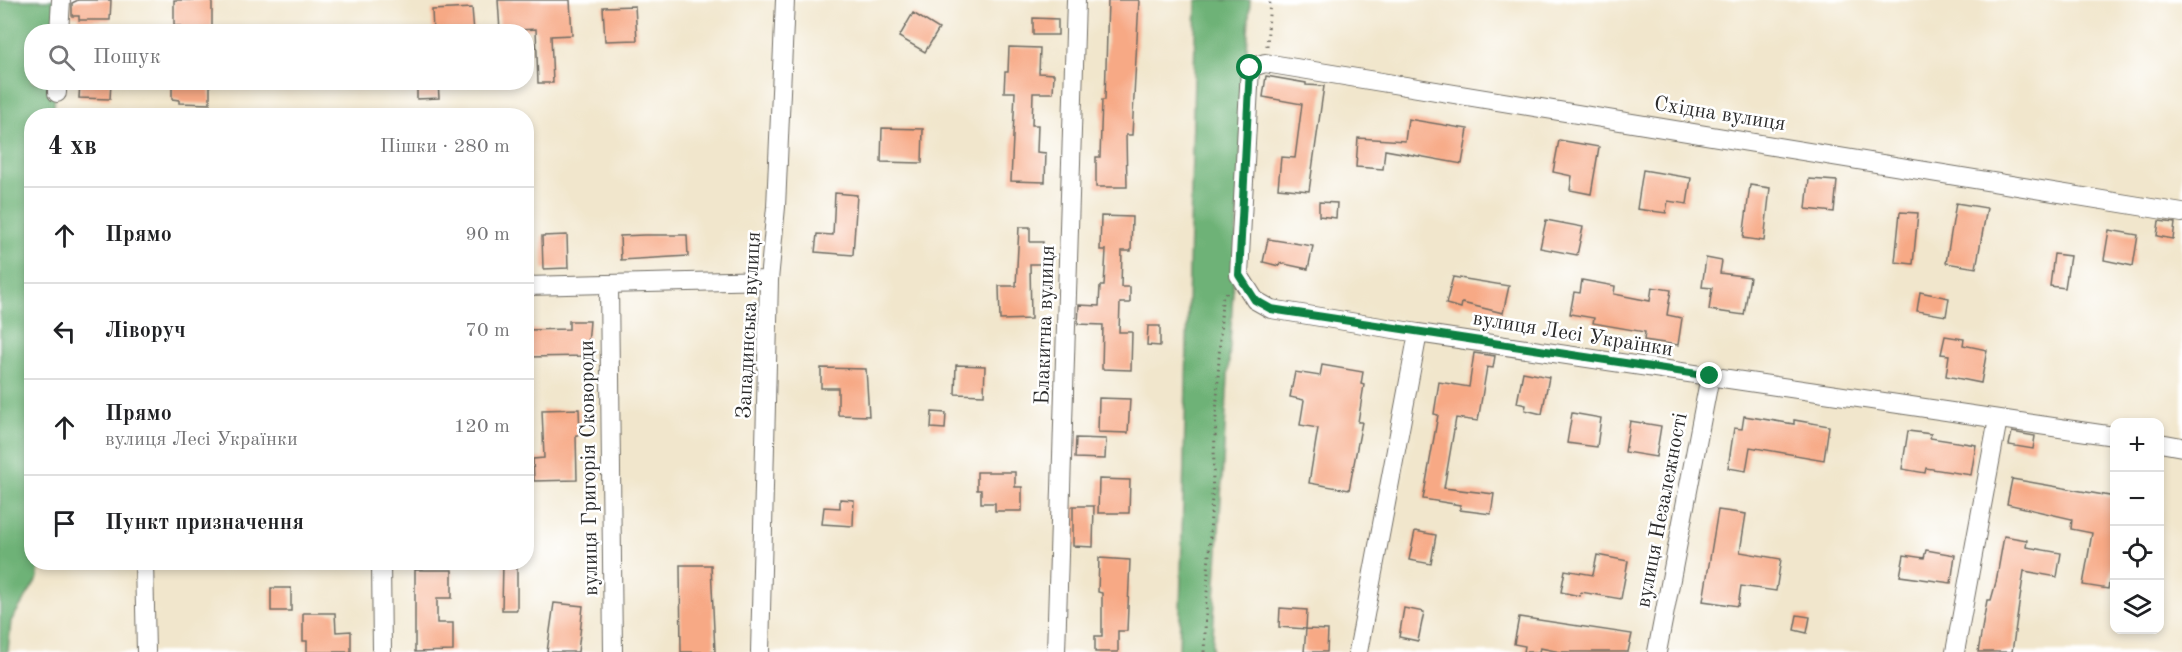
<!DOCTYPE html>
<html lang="uk">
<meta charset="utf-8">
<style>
:root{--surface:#fff;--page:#f6f6f6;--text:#202124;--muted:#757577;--line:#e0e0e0}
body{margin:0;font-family:"Old Standard TT",serif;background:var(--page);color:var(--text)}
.controls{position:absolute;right:18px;bottom:18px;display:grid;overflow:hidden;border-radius:12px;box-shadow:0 3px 9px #0003}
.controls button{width:54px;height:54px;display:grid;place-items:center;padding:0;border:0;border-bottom:2px solid var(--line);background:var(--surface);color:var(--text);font:30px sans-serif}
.stop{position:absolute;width:18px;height:18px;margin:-14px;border:4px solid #0b8043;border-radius:50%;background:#fff}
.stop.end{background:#0b8043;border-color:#fff;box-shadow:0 2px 6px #0008}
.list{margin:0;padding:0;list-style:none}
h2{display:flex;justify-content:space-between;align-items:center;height:78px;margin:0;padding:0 24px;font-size:26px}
h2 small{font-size:20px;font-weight:400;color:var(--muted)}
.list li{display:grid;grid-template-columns:39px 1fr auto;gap:18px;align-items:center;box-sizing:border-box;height:96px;padding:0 24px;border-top:2px solid var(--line)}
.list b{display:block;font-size:22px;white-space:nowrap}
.list p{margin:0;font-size:20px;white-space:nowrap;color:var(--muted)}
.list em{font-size:20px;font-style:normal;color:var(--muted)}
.icon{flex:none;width:33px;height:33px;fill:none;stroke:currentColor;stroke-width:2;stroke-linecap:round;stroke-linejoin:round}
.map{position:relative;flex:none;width:2182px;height:652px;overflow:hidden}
.search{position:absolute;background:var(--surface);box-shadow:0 3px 9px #0003;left:24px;top:24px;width:510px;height:66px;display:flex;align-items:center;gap:15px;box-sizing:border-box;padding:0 21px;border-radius:24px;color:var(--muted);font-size:22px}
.panel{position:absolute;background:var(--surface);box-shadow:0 3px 9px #0003;left:24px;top:108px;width:510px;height:462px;border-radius:24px}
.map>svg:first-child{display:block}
.forest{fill:#6eb277;stroke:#4c6e51;stroke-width:1.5}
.building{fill:#f7a985}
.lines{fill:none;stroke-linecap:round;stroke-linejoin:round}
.street-casing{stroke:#706c63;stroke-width:20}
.path{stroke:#706c63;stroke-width:3;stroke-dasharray:1.5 4.5;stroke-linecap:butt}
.street{stroke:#fff;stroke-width:18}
.route{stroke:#0b8043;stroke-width:8}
.labels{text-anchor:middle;stroke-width:5;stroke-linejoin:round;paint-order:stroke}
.street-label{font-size:21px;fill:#2b2b2b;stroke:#fff}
</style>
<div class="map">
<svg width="2182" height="652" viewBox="0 0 2182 652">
<rect width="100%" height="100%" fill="#fff"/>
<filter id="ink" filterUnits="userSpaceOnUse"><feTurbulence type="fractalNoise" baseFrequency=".0167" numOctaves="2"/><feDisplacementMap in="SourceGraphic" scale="12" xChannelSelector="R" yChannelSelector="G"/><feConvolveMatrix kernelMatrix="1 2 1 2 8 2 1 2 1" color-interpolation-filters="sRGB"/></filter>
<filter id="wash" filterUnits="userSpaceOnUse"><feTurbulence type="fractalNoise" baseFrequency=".008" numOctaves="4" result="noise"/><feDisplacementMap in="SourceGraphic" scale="24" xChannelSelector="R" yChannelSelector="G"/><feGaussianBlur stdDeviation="1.35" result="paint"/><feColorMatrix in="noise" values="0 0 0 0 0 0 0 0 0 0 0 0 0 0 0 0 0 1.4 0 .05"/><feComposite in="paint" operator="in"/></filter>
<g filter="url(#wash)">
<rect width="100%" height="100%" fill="#f1e6cc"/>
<path class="forest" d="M0 0H58L57 31 32 32V82L55 83 54 115 32 116V562L39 563 38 578 11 621 8 652H0Z
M1196 0H1250L1212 652H1179Z"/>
<g id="blocks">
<path class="building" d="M78 0H111L110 20H79V16H72V3Z
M174 0H212V31L181 30V26H174Z
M498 0H570L572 35 551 36 553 83H538L536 29 500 31Z
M1108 0H1139L1132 135H1126L1127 187H1096V157H1100L1102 100H1105Z
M635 6 637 40 605 41 603 7Z
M472 8 474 32H433L432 10Z
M913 13 939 29 925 52 899 37Z
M1033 18 1058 19V35H1033Z
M1009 47 1040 48 1039 73 1054 74 1053 93H1033L1032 125H1038L1037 152 1046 153 1045 182 1011 181 1015 92H1004L1005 72H1008Z
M1266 76 1306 83V85L1324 86 1309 191 1278 188 1281 157 1295 158 1302 104 1263 97Z
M80 82H111L110 99 79 98Z
M179 82H210V104L179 103V100L172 99V87Z
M417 82H438L439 98 417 99Z
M1408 119 1468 129 1462 164 1385 150 1383 169 1356 167 1358 138 1405 141Z
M882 128 923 129 922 163 881 162Z
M1559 140 1599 147 1591 194 1570 190 1572 176 1553 172Z
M1643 170 1691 178 1687 204 1668 201 1666 213 1637 209Z
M1809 179 1837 181 1834 212 1806 209Z
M1750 185 1770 188 1764 241 1743 238Z
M835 193 857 195 853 255 815 252 817 234 833 235Z
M1319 202 1337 203 1336 218 1319 216Z
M1956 203 1987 208 1976 268 1946 263Z
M1900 212 1918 213 1913 264 1895 262Z
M1101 216 1132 217 1131 251H1122L1121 287H1130V303H1120L1119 332H1132L1131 370 1102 369 1103 325 1078 324 1079 305 1099 306 1100 286H1104L1106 250H1100Z
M1546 220 1583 227 1577 255 1540 248Z
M2159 221 2175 223 2173 239 2157 236Z
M1019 227H1030V242H1043L1042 264H1030L1031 319 1000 320 999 286H1016Z
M2109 230 2138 235 2133 266 2104 260Z
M567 235 568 268 543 269 542 236Z
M644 235H687L688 256 621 260 620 236Z
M1268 239 1313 246 1308 269 1280 263 1279 266 1263 262Z
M2054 254 2070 256 2065 288 2050 286Z
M1706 258 1722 261 1720 273 1750 277 1744 315 1709 310 1712 288 1702 287Z
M1453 277 1509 286 1503 313 1462 303 1461 308 1446 304Z
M1582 280 1615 286 1614 294 1650 301 1652 287 1671 290 1667 315 1682 318 1678 345 1644 340 1645 332 1593 323 1594 318 1570 314 1574 292 1580 293Z
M1920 292 1949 298 1946 316 1917 311Z
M569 321H590L587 356 526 357V330L569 329Z
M1148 326H1160V346L1147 345Z
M1945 336 1964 339 1963 345 1987 350 1981 383 1946 376 1949 355 1941 354Z
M1474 353 1495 356 1493 368 1487 367 1478 421 1456 418 1444 488 1494 494 1491 514 1460 510V505L1423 499 1438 415 1434 414 1439 382 1469 387Z
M956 365 985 366 984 395 955 394Z
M1322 365 1363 372 1361 384 1364 385 1358 422H1362L1349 490 1309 483 1318 428 1300 425 1304 400 1290 397 1295 372 1320 376Z
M821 368 866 369 869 416 838 415V388H821Z
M1523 372 1549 377 1542 414 1525 410 1526 405 1517 403Z
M1099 398 1130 399 1128 433 1098 432Z
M579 409 580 435H576L577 480 534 481 533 459 544 458 542 410Z
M932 412 946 413 945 429 931 428Z
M1572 413 1601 418 1597 447 1567 443Z
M1744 416 1794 424V420L1829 426 1824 460 1750 447 1746 471 1728 468 1734 428 1742 429Z
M1630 421 1661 426 1656 457 1625 452Z
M1908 431 1931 434 1930 438 1976 445 1971 475 1926 468 1925 473 1902 469Z
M2012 432 2035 436 2033 449 2009 445Z
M1076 438 1106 439 1105 459 1075 458Z
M977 472H1015V487H1022V511H995V503H981V490H977Z
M1099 479 1130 480 1129 513H1098Z
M2012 479 2115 497V554L2108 589 2083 585 2092 533 2071 529 2072 519 2007 504Z
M840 499 854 500 853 526 822 524 824 507 840 508Z
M1073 506H1094L1093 547 1073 546Z
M1718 510 1746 514 1740 552 1781 559 1776 591 1741 586 1738 606 1703 601Z
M1415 531 1436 535 1431 564 1409 560Z
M2004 536 2027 540 2026 547 2061 553 2057 577 2024 571 2012 652H1978L1987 600H1991L1996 582Z
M1926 550 1955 555 1951 583 1900 576 1904 555 1924 558Z
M1597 555 1628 561 1621 599 1581 592 1580 596 1561 592 1565 570 1593 575Z
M1099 558 1130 560 1127 631H1118V652H1095V636H1102V593L1098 592Z
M503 562H517V610H502Z
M680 565H711L715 652H681Z
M415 570H452V598H437V623H453V651L415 652Z
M271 588H291V611H271Z
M554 603 583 606 578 652H547Z
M1280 608 1307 610 1306 629 1279 627Z
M1404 608 1424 612 1418 641 1399 637Z
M303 613H335L336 632 351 631V652H307V641H303Z
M1797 615 1810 617 1807 633 1794 630Z
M1519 617 1632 634 1628 652H1560L1540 648 1539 652H1524L1525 646 1514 644Z
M1306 629 1328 630 1327 652H1304Z"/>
</g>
</g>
<g filter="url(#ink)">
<use href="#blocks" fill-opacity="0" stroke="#706c63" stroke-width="1.5"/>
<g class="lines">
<defs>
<path id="street" d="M59 32 61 0
M57 93V82
M609 284 613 652
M526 286 769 280
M1418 333 1271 309 1255 300 1239 275 1250 68 1265 63 2182 213
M2160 443 2182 447
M144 562 146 652
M381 562 382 652
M760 652 769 280 776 207 785 0
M1056 652 1076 0
M1358 652 1418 333 2114 436
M1657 652 1710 376
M1955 652 1998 419"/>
</defs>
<use href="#street" class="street-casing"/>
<path class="path" d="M1267 46 1270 0
M1204 652 1222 299 1228 291"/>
<use href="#street" class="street"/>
</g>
</g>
<g class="lines" filter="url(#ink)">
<path class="route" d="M1250 68 1239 275 1255 300 1271 309 1710 376"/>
</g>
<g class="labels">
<g class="street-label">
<text transform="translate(1720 113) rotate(9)" y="7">Східна вулиця</text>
<text transform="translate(748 325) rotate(-87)" y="7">Западинська вулиця</text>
<text transform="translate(1044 325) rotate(-88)" y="7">Блакитна вулиця</text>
<text transform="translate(1573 333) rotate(9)" y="7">вулиця Лесі Українки</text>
<text transform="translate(588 468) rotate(-91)" y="7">вулиця Григорія Сковороди</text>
<text transform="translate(1661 510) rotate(-79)" y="7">вулиця Незалежності</text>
</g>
</g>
</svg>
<div class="controls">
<button>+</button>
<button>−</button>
<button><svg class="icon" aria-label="locate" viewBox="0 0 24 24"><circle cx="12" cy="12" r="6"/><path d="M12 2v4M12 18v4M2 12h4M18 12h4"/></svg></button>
<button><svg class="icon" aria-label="layers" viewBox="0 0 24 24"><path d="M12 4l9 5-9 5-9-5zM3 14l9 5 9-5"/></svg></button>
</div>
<div class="stop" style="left:1250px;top:68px"></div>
<div class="stop end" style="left:1710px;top:376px"></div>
<div class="search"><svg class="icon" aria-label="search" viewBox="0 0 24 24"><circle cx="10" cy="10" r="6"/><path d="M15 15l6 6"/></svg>Пошук</div>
<section class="panel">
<h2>4 хв<small>Пішки · 280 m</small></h2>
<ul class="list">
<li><svg class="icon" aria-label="ahead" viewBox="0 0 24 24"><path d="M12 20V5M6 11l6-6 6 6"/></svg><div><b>Прямо</b></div><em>90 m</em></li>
<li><svg class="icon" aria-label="left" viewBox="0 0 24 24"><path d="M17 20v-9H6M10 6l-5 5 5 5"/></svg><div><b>Ліворуч</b></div><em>70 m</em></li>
<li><svg class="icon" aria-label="ahead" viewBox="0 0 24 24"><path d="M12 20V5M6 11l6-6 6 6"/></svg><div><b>Прямо</b><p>вулиця Лесі Українки</p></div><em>120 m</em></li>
<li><svg class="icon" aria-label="arrive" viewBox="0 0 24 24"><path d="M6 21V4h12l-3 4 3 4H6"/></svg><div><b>Пункт призначення</b></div></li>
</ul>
</section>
</div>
